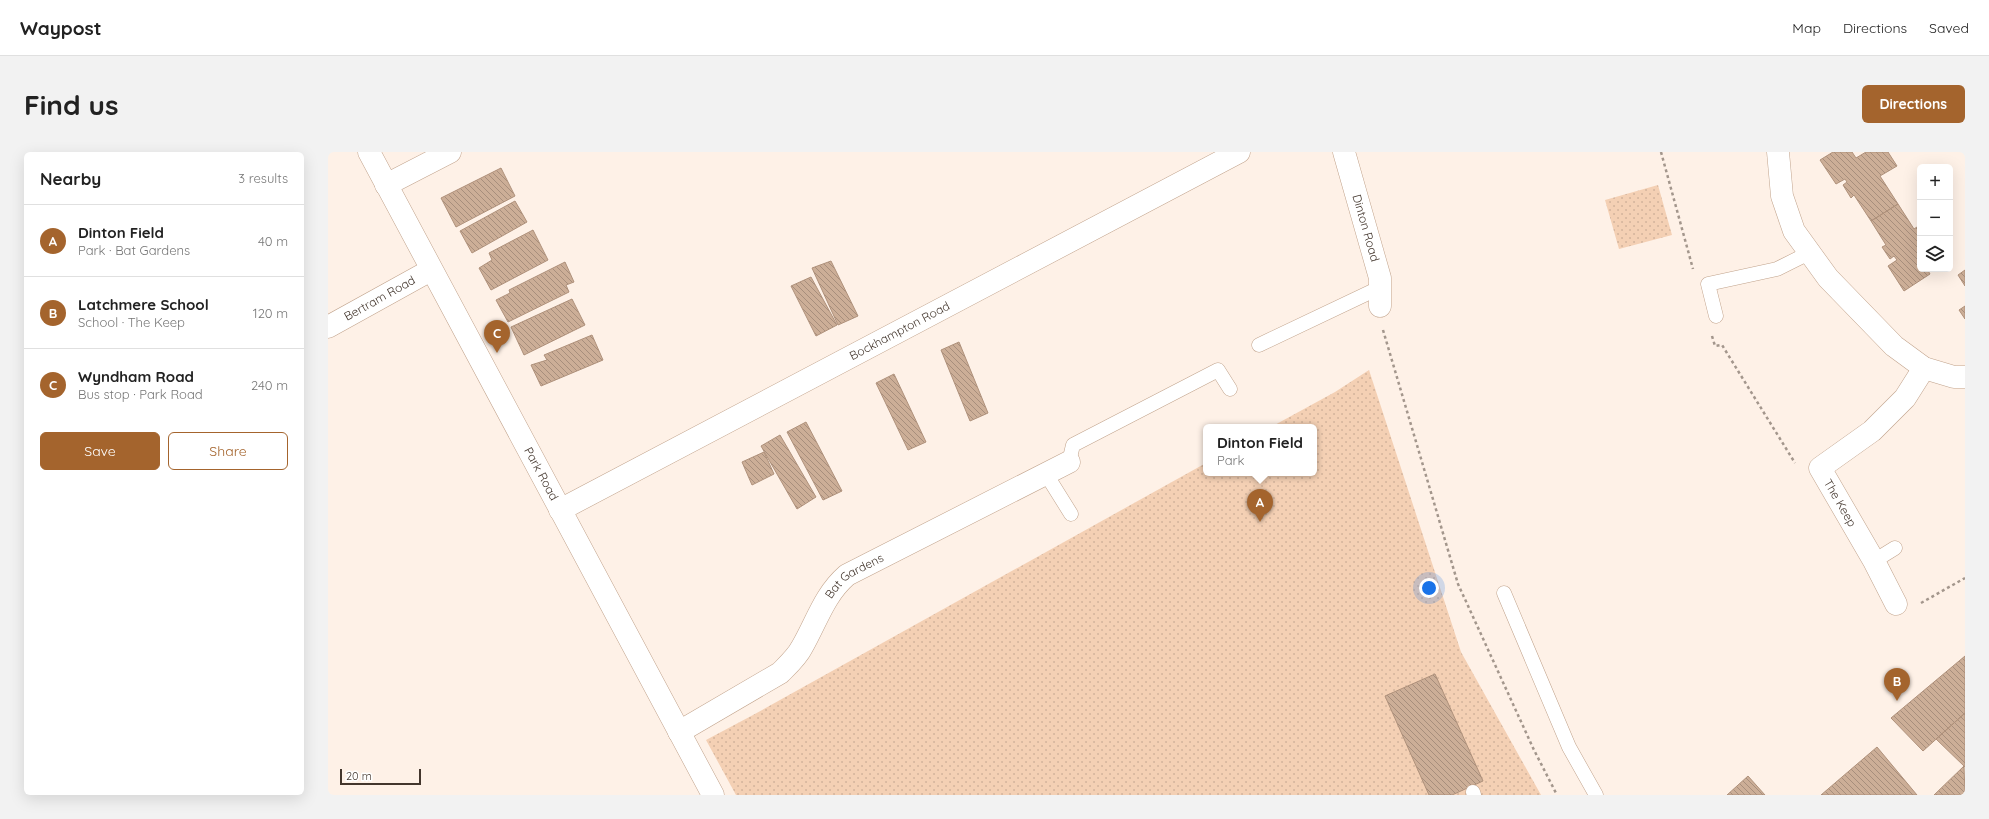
<!DOCTYPE html>
<meta charset="utf-8">
<style>
:root{--surface:#fff;--page:#f2f2f2;--text:#222;--muted:#767676;--line:#e0e0e0;--accent:#a4642d}
body{margin:0;font-family:Quicksand,sans-serif;background:var(--page);color:var(--text)}
.controls{position:absolute;right:12px;top:12px;display:grid;overflow:hidden;border-radius:6px;box-shadow:0 4px 16px #0002}
.controls button{width:36px;height:36px;display:grid;place-items:center;padding:0;border:0;border-bottom:1px solid var(--line);background:var(--surface);color:var(--text);font:20px sans-serif}
.scale{position:absolute;left:12px;bottom:10px;width:81px;box-sizing:border-box;padding-left:4px;border:2px solid #43362d;border-top:0;font-size:11px;line-height:14px;white-space:nowrap;color:#43362d;-webkit-text-stroke:3px #fff;paint-order:stroke}
.you{position:absolute;left:1101px;top:436px;width:14px;height:14px;margin:-10px;border:3px solid #fff;border-radius:50%;background:#1a73e8;box-shadow:0 0 0 6px #1a73e833}
.badge{display:grid;place-items:center;width:26px;height:26px;border-radius:50%;background:var(--accent);color:#fff;font-size:13px;font-weight:700}
.pin{position:absolute;translate:-50% -33px;filter:drop-shadow(0 1px 2px #0008)}
.pin::after{content:'';position:absolute;top:21px;width:14px;height:12px;background:inherit;clip-path:polygon(0 0,100% 0,50% 100%)}
.popup{position:absolute;left:875px;top:272px;width:114px;height:52px;box-sizing:border-box;display:grid;place-content:center;border-radius:6px;background:var(--surface);filter:drop-shadow(0 1px 3px #0005);font-size:13px;white-space:nowrap;color:var(--muted)}
.popup b{font-size:15px;color:var(--text)}
.popup::after{content:'';position:absolute;left:50%;top:100%;margin-left:-8px;border:8px solid transparent;border-top-color:var(--surface)}
.list{margin:0;padding:0;list-style:none}
h2{display:flex;justify-content:space-between;align-items:center;height:52px;margin:0;padding:0 16px;font-size:17px}
h2 small{font-size:13px;font-weight:400;color:var(--muted)}
.list li{display:grid;grid-template-columns:26px 1fr auto;gap:12px;align-items:center;box-sizing:border-box;height:72px;padding:0 16px;border-top:1px solid var(--line)}
.list b{display:block;font-size:15px;white-space:nowrap}
.list p{margin:0;font-size:13px;white-space:nowrap;color:var(--muted)}
.list em{font-size:13px;font-style:normal;color:var(--muted)}
.actions{display:flex;gap:8px;padding:12px 16px}
.actions a{flex:1;padding:9px 0;border:1px solid var(--accent);border-radius:6px;text-align:center;font-size:14px;color:var(--accent)}
.actions .main{background:var(--accent);color:#fff}
.icon{flex:none;width:22px;height:22px;fill:none;stroke:currentColor;stroke-width:2;stroke-linecap:round;stroke-linejoin:round}
.map{position:relative;flex:none;width:1637px;height:643px;overflow:hidden;border-radius:6px}
header{display:flex;align-items:center;gap:24px;box-sizing:border-box;height:56px;padding:0 20px;background:var(--surface);border-bottom:1px solid var(--line)}
header strong{font-size:19px}
nav{display:flex;gap:22px;margin-inline-start:auto;font-size:14px}
.intro{display:flex;align-items:center;justify-content:space-between;box-sizing:border-box;height:96px;padding:0 24px}
h1{margin:0;font-size:28px}
.button{padding:10px 18px;border-radius:6px;background:var(--accent);color:#fff;font-size:14px;font-weight:700}
main{display:flex;gap:24px;padding:0 24px}
aside{flex:1;background:var(--surface);border-radius:6px;box-shadow:0 4px 16px #0002}
.map>svg:first-child{display:block}
.park{fill:url(#park-dots)}
.building{fill:url(#building-back-hatch);stroke:#af917b}
.lines{fill:none;stroke-linecap:round;stroke-linejoin:round}
.service-casing{stroke:#c1a38c;stroke-width:15}
.minor-casing{stroke:#c1a38c;stroke-width:23}
.tertiary-casing{stroke:#c1a38c;stroke-width:23}
.path{stroke:#a3968c;stroke-width:2.5;stroke-dasharray:3 3;stroke-linecap:butt}
.service{stroke:#fff;stroke-width:14}
.minor{stroke:#fff;stroke-width:22}
.tertiary{stroke:#fff;stroke-width:22}
.labels{text-anchor:middle;stroke-width:4;stroke-linejoin:round;paint-order:stroke}
.street-label{font-size:12px;fill:#43362d;stroke:#fff}
</style>
<header>
<strong>Waypost</strong>
<nav><a>Map</a><a>Directions</a><a>Saved</a></nav>
</header>
<div class="intro"><h1>Find us</h1><a class="button">Directions</a></div>
<main>
<aside>
<h2>Nearby<small>3 results</small></h2>
<ul class="list">
<li><span class="badge">A</span><div><b>Dinton Field</b><p>Park · Bat Gardens</p></div><em>40 m</em></li>
<li><span class="badge">B</span><div><b>Latchmere School</b><p>School · The Keep</p></div><em>120 m</em></li>
<li><span class="badge">C</span><div><b>Wyndham Road</b><p>Bus stop · Park Road</p></div><em>240 m</em></li>
</ul>
<div class="actions"><a class="main">Save</a><a>Share</a></div>
</aside>
<div class="map">
<svg width="1637" height="643" viewBox="0 0 1637 643">
<defs>
<pattern id="park-dots" width="8" height="8" patternUnits="userSpaceOnUse"><rect width="8" height="8" fill="#f4d0b4"/><path d="M2 2h.1M6 6h.1" fill="none" stroke="#d2b39b" stroke-width="1.8" stroke-linecap="round"/></pattern>
<pattern id="building-back-hatch" width="6" height="6" patternUnits="userSpaceOnUse"><rect width="6" height="6" fill="#ccae97"/><path d="M-1 5l2 2M0 0l6 6M5-1l2 2" fill="none" stroke="#a78e7c"/></pattern>
</defs>
<rect width="100%" height="100%" fill="#fef1e7"/>
<path class="park" d="M1330 33 1344 83 1291 97 1277 48Z
M1041 218 1133 500 1213 643H408L378 588 425 563 878 311V321H986V275H943L1007 240Z"/>
<path class="building" d="M1505 0H1524L1528 6 1538 0H1560L1569 14 1552 24 1570 52 1543 69 1526 43 1523 46 1515 33 1519 30 1517 27 1508 32 1492 8Z
M173 16 187 44 128 75 113 46Z
M187 49 199 70 144 101 132 79Z
M1570 52 1586 77 1592 73V117H1599L1602 122 1576 139 1560 114 1569 108 1566 104 1562 107 1554 95 1558 93 1543 69Z
M205 78 220 108 163 138 151 116 164 108 161 101Z
M503 109 530 164 510 173 484 116Z
M237 110 246 130 238 133 241 140 180 170 168 148 182 141 181 138Z
M1637 118V134L1630 123Z
M483 125 509 173 488 184 463 134Z
M244 147 257 173 196 203 183 175Z
M1637 154V167L1631 158Z
M264 183 275 208 213 234 203 213 219 208 216 203Z
M631 190 660 261 642 269 613 198Z
M566 222 598 290 580 298 548 231Z
M478 270 514 339 495 348 459 280Z
M452 283 488 345 469 357 433 294Z
M436 300 446 322 424 333 414 310Z
M1637 504V561L1595 599 1563 566Z
M1107 522 1155 629 1124 643H1101L1057 544Z
M1637 561V615L1608 587Z
M1549 595 1589 643H1493Z
M1636 614 1637 643H1606Z
M1420 624 1437 643H1399Z"/>
<g class="lines">
<defs>
<path id="service" d="M1388 164 1380 132 1449 117 1481 101
M931 193 1053 135
M741 310 745 293 890 218 902 237
M718 322 743 362
M1546 409 1567 396
M1176 441 1241 595 1268 643
M1145 640 1146 643"/>
<g id="minor">
<path id="s1" d="M1016 0 1052 126V154"/>
<path d="M1450 0 1454 44 1466 79 1500 126 1566 194 1596 216 1626 225H1637"/>
<path d="M58 33 122 0"/>
<path id="s2" d="M0 175 103 118"/>
<path id="s3" d="M232 358 911 0"/>
<path d="M1568 452 1546 409 1492 316 1544 279 1577 246 1596 216"/>
<path id="s4" d="M351 580 452 521C460 513 469 505 474 495 489 469 496 443 519 423L741 310"/>
</g>
<g id="tertiary">
<path id="s5" d="M41 0 385 643"/>
</g>
</defs>
<use href="#service" class="service-casing"/>
<use href="#minor" class="minor-casing"/>
<use href="#tertiary" class="tertiary-casing"/>
<path class="path" d="M1333 0 1365 117
M1055 178 1130 432 1206 598 1229 643
M1384 184 1387 194 1394 193 1467 311
M1593 451 1637 426"/>
<use href="#service" class="service"/>
<use href="#minor" class="minor"/>
<use href="#tertiary" class="tertiary"/>
</g>
<g class="labels">
<g class="street-label">
<text dy="4" stroke="none"><textPath href="#s1" startOffset="79">Dinton Road</textPath></text>
<text dy="4" stroke="none"><textPath href="#s2" startOffset="59">Bertram Road</textPath></text>
<text dy="4" stroke="none"><textPath href="#s3" startOffset="384">Bockhampton Road</textPath></text>
<text dy="4" stroke="none"><textPath href="#s5" startOffset="365">Park Road</textPath></text>
<text transform="translate(1512 351) rotate(60)" y="4">The Keep</text>
<text dy="4" stroke="none"><textPath href="#s4" startOffset="242">Bat Gardens</textPath></text>
</g>
</g>
</svg>
<div class="controls">
<button>+</button>
<button>−</button>
<button><svg class="icon" aria-label="layers" viewBox="0 0 24 24"><path d="M12 4l9 5-9 5-9-5zM3 14l9 5 9-5"/></svg></button>
</div>
<div class="scale">20 m</div>
<div class="you"></div>
<div class="pin badge" style="left:932px;top:370px">A</div>
<div class="popup"><b>Dinton Field</b>Park</div>
<div class="pin badge" style="left:1569px;top:549px">B</div>
<div class="pin badge" style="left:169px;top:201px">C</div>
</div>
</main>
